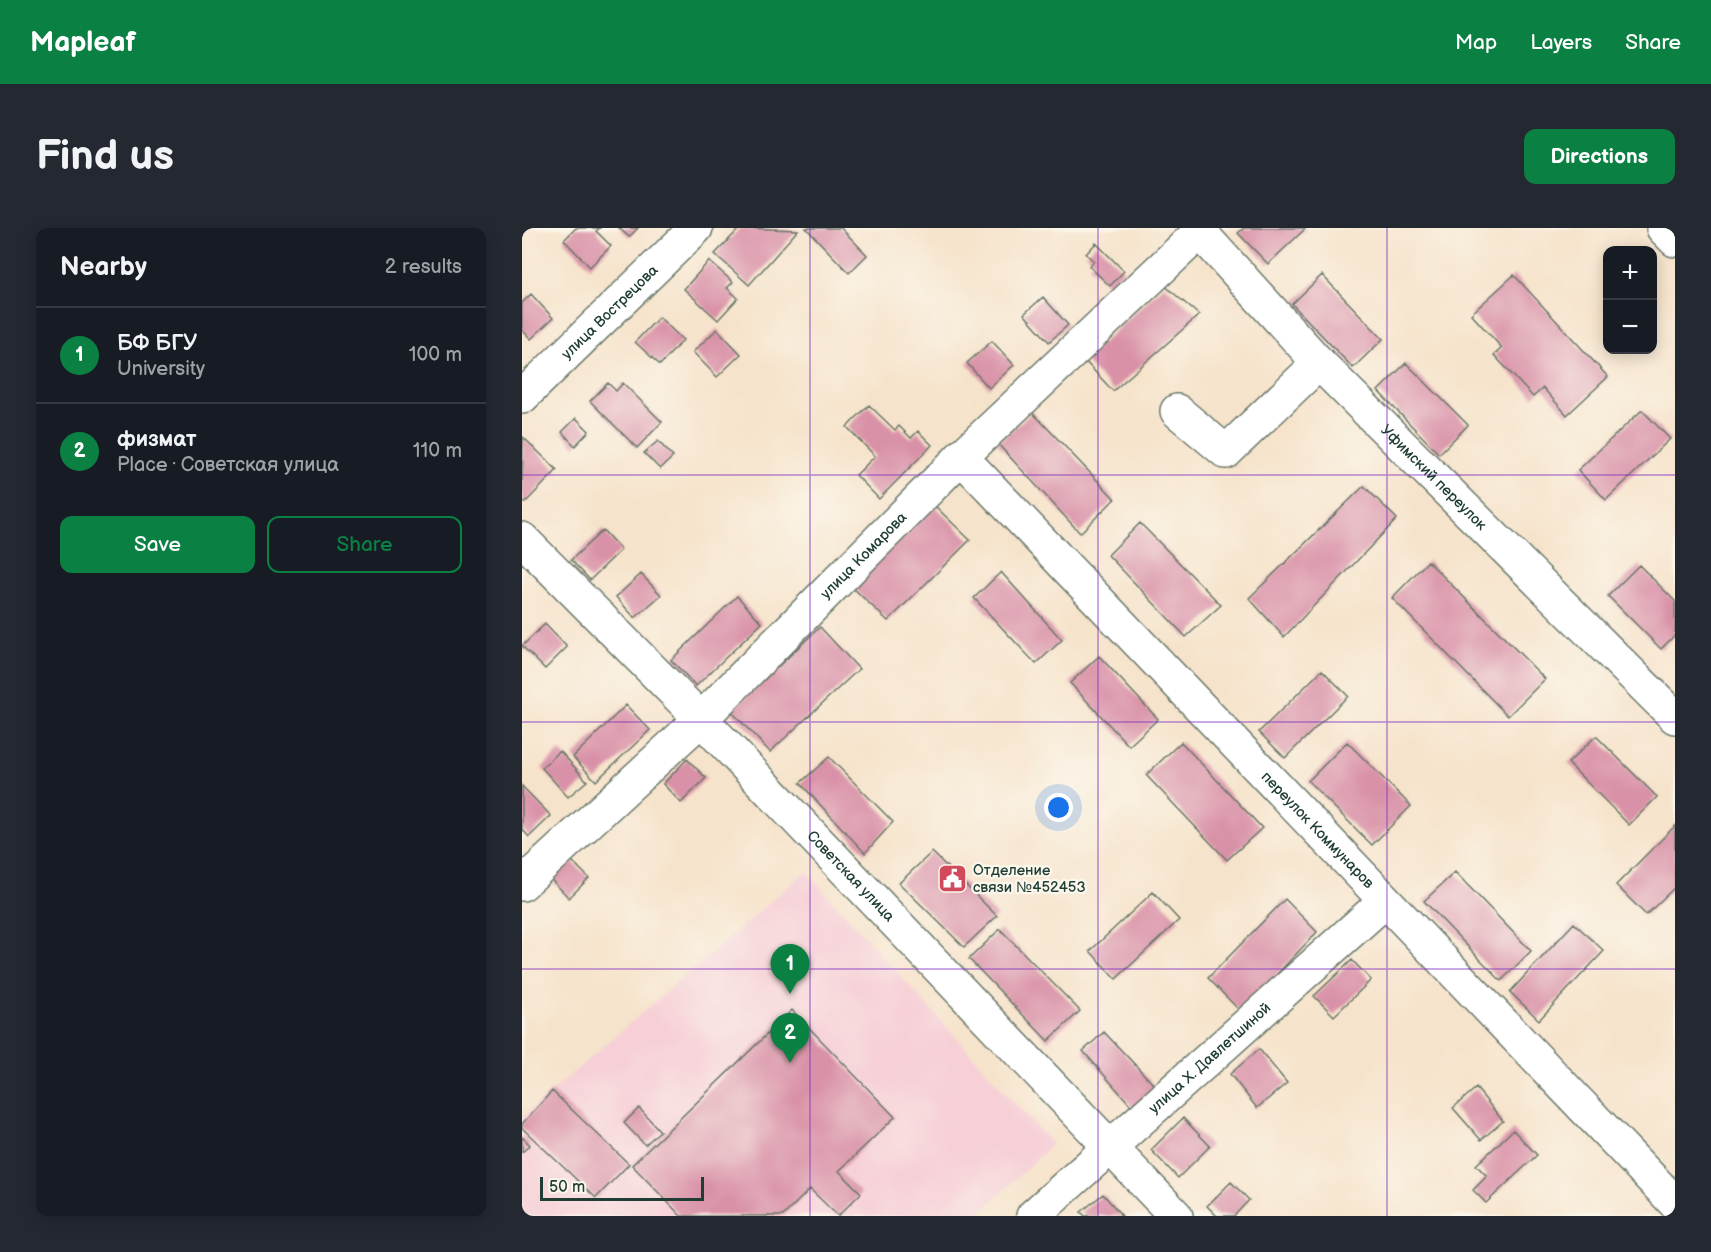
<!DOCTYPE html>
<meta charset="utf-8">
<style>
:root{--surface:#171b24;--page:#242831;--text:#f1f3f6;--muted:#9ea1a6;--line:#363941;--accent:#0b8043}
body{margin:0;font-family:"Balsamiq Sans",sans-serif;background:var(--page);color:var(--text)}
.controls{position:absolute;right:18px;top:18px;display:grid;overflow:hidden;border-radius:12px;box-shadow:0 3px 15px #0003}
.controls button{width:54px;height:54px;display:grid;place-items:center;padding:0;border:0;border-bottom:2px solid var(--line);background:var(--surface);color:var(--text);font:30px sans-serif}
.scale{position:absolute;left:18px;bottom:15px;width:164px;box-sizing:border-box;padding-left:6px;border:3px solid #1f3d34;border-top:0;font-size:16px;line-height:21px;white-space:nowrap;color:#1f3d34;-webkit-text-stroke:4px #fbf7ec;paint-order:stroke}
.you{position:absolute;left:537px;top:580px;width:21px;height:21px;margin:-15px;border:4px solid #fff;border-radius:50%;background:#1a73e8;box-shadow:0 0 0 9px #1a73e833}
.badge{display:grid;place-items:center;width:39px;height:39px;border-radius:50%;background:var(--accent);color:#fff;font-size:20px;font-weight:700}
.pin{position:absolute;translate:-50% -50px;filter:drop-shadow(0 2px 3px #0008)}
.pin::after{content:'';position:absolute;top:32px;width:21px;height:18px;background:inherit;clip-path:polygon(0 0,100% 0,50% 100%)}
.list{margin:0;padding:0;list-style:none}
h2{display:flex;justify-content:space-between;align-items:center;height:78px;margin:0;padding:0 24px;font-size:26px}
h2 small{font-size:20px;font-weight:400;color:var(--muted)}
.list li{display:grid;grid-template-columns:39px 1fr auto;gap:18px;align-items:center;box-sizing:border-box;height:96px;padding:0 24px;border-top:2px solid var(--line)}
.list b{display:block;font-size:22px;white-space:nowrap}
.list p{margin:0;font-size:20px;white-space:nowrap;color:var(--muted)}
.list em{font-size:20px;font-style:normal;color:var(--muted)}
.actions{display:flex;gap:12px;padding:18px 24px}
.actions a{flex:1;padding:14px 0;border:2px solid var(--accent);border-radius:12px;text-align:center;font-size:21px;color:var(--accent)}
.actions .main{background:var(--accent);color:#fff}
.map{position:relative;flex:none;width:1153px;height:988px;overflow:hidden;border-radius:12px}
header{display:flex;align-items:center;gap:36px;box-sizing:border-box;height:84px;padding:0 30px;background:var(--accent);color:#fff}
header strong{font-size:28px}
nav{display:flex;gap:33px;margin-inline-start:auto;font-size:21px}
.intro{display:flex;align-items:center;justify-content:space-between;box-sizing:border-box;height:144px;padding:0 36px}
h1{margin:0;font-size:42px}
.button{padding:15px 27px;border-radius:12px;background:var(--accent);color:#fff;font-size:21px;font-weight:700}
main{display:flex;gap:36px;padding:0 36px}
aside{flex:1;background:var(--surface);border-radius:12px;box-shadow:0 3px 15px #0003}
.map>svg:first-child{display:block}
.built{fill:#f6cfd7}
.building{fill:#d991a7}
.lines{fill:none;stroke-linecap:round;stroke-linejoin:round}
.minor-casing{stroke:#6a7769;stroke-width:36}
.minor{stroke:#fff;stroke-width:33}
.grid{fill:none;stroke:#7b2cbf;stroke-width:1.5;stroke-opacity:0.55}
.labels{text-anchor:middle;stroke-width:4.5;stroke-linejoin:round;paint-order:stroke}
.street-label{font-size:15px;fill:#1f3d34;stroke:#fbf7ec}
.poi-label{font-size:15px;fill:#1f3d34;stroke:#fbf7ec;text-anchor:start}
</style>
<header>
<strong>Mapleaf</strong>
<nav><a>Map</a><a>Layers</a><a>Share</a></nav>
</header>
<div class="intro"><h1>Find us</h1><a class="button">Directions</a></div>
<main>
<aside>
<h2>Nearby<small>2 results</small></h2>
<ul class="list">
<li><span class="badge">1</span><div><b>БФ БГУ</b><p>University</p></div><em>100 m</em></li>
<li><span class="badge">2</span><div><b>физмат</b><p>Place · Советская улица</p></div><em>110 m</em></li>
</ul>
<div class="actions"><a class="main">Save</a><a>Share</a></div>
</aside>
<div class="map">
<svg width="1153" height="988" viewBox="0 0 1153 988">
<rect width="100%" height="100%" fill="#fbf7ec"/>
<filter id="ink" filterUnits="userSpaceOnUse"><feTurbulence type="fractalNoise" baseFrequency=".0167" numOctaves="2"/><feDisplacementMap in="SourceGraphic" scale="12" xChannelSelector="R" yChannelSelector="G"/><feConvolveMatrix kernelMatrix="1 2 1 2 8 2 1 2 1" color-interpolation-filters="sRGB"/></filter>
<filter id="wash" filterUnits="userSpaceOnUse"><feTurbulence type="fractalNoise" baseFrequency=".008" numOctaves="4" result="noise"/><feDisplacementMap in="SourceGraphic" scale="24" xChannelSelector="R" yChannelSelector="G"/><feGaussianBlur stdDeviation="1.35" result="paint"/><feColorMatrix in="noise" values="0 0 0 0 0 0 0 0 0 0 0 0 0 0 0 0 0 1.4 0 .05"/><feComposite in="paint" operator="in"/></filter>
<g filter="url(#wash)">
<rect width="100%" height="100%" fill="#f6e3cb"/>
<path class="built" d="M284 643 530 916 455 988H0V889Z"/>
<g id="blocks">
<path class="building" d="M54 0H78L74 3 89 18 68 39 42 12Z
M97 0H116L107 9Z
M218 0 276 2 227 57 193 26Z
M284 0H319L345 27 327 45Z
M722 0H784L746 36 716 5Z
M574 15 602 43 588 58 567 38 572 33 564 26Z
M187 33 211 54 205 60 216 70 196 92 162 61Z
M800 47 861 111 831 140 770 76Z
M992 47 1086 149 1045 187 1021 160 1011 169 972 127 980 120 949 86Z
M642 57 677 87 591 163 562 132Z
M9 66 31 90 9 111 0 102V75Z
M521 69 546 97 527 114 502 86Z
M137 89 161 112 138 137 113 114Z
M195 101 219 126 195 149 171 124Z
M470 113 492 137 467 160 445 135Z
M884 135 946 197 917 226 856 163Z
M86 155 94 163 101 155 140 194 115 220 68 173Z
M347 177 373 202 377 198 389 210 396 203 410 217 357 271 334 247 353 228 325 199Z
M1120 182 1148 211 1084 272 1056 242Z
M510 184 593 271 558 305 475 215Z
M54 190 67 203 53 218 40 204Z
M1 209 35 242 3 275 0 272Z
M136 213 151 229 138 241 122 225Z
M842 258 875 291 762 409 727 370Z
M412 277 448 312 366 393 330 359Z
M618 295 699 377 664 409 586 327Z
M81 302 99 322 68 352 49 332Z
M906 333 1023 451 986 488 870 370Z
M1117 337 1153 373V407L1139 421 1086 368Z
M479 344 540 412 514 436 452 370Z
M119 346 139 367 113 390 94 369Z
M215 368 240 395 174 458 149 432Z
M23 396 45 419 23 441 0 418Z
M298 399 337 441 248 524 209 483Z
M577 428 636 491 607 518 548 455Z
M800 442 826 468 763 530 737 504Z
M104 477 128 502 74 553 51 529Z
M1074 508 1135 569 1107 597 1046 535Z
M659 514 740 600 705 632 624 547Z
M825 514 889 578 850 617 786 553Z
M38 523 65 553 46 569 20 540Z
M307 529 371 594 343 625 278 555Z
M165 531 184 550 159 575 141 556Z
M0 558 29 588 7 609 0 601Z
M1153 598V659L1124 687 1094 657Z
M410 624 475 688 442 719 377 655Z
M46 629 67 650 47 670 26 648Z
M933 644 1009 723 979 753 902 673Z
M631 664 657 692 594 751 568 723Z
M763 671 795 704 719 784 686 750Z
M1052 695 1082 723 1017 792 988 764Z
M478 701 558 783 526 813 447 731Z
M830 732 849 752 812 788 792 768Z
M270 782 373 889 317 943 339 965 316 988 288 961 261 988H159L110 937Z
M582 804 634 859 612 881 561 823Z
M737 821 765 855 735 880 708 846Z
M954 860 981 893 959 912 931 880Z
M30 863 107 936 74 970 0 900V896Z
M117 880 138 903 123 917 102 895Z
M661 890 688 918 656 950 629 922Z
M991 902 1015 927 964 975 951 962 965 948 954 937Z
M0 909 8 917 0 924Z
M709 954 727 972 712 988H695L685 978Z
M581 966 600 988H563L559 984Z"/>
</g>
</g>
<g filter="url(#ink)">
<use href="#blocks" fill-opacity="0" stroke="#6a7769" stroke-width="1.5"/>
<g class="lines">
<defs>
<g id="minor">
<path d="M1141 0 1153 12"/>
<path id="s1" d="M678 4 797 135 1153 489"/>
<path id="s2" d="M0 169 174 0"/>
<path d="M655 183 704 224 797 135"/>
<path id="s3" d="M439 229 1153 975"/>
<path id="s4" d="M0 311 179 491 654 988"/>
<path id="s5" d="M0 656 179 491 439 229 682 0"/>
<path id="s6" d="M511 988 863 673"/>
</g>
</defs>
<use href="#minor" class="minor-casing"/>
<use href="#minor" class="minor"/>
</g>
</g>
<path class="grid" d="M288 0V988M576 0V988M865 0V988M0 247H1153M0 494H1153M0 741H1153"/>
<defs>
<symbol id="civic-square" viewBox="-11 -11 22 22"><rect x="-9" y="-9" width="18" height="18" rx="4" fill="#d1495b" stroke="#fbf7ec"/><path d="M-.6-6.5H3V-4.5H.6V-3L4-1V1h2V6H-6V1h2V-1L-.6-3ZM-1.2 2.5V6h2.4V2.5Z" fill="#fff"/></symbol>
</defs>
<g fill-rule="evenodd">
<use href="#civic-square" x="414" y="634" width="33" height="33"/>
</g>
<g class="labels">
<g class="street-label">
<text dy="5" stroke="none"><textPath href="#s2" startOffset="122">улица Вострецова</textPath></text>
<text dy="5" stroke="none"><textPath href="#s1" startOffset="339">Уфимский переулок</textPath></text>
<text dy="5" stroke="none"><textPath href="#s5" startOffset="474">улица Комарова</textPath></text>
<text dy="5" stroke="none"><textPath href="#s3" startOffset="516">переулок Коммунаров</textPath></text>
<text dy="5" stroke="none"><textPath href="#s4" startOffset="471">Советская улица</textPath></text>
<text dy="5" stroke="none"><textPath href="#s6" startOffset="237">улица Х. Давлетшиной</textPath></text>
</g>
<g class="poi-label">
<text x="451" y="647">Отделение<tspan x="451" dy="17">связи №452453</tspan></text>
</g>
</g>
</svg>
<div class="controls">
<button>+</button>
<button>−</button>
</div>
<div class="scale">50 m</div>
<div class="you"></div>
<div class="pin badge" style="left:268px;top:766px">1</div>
<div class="pin badge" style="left:268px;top:835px">2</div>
</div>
</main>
